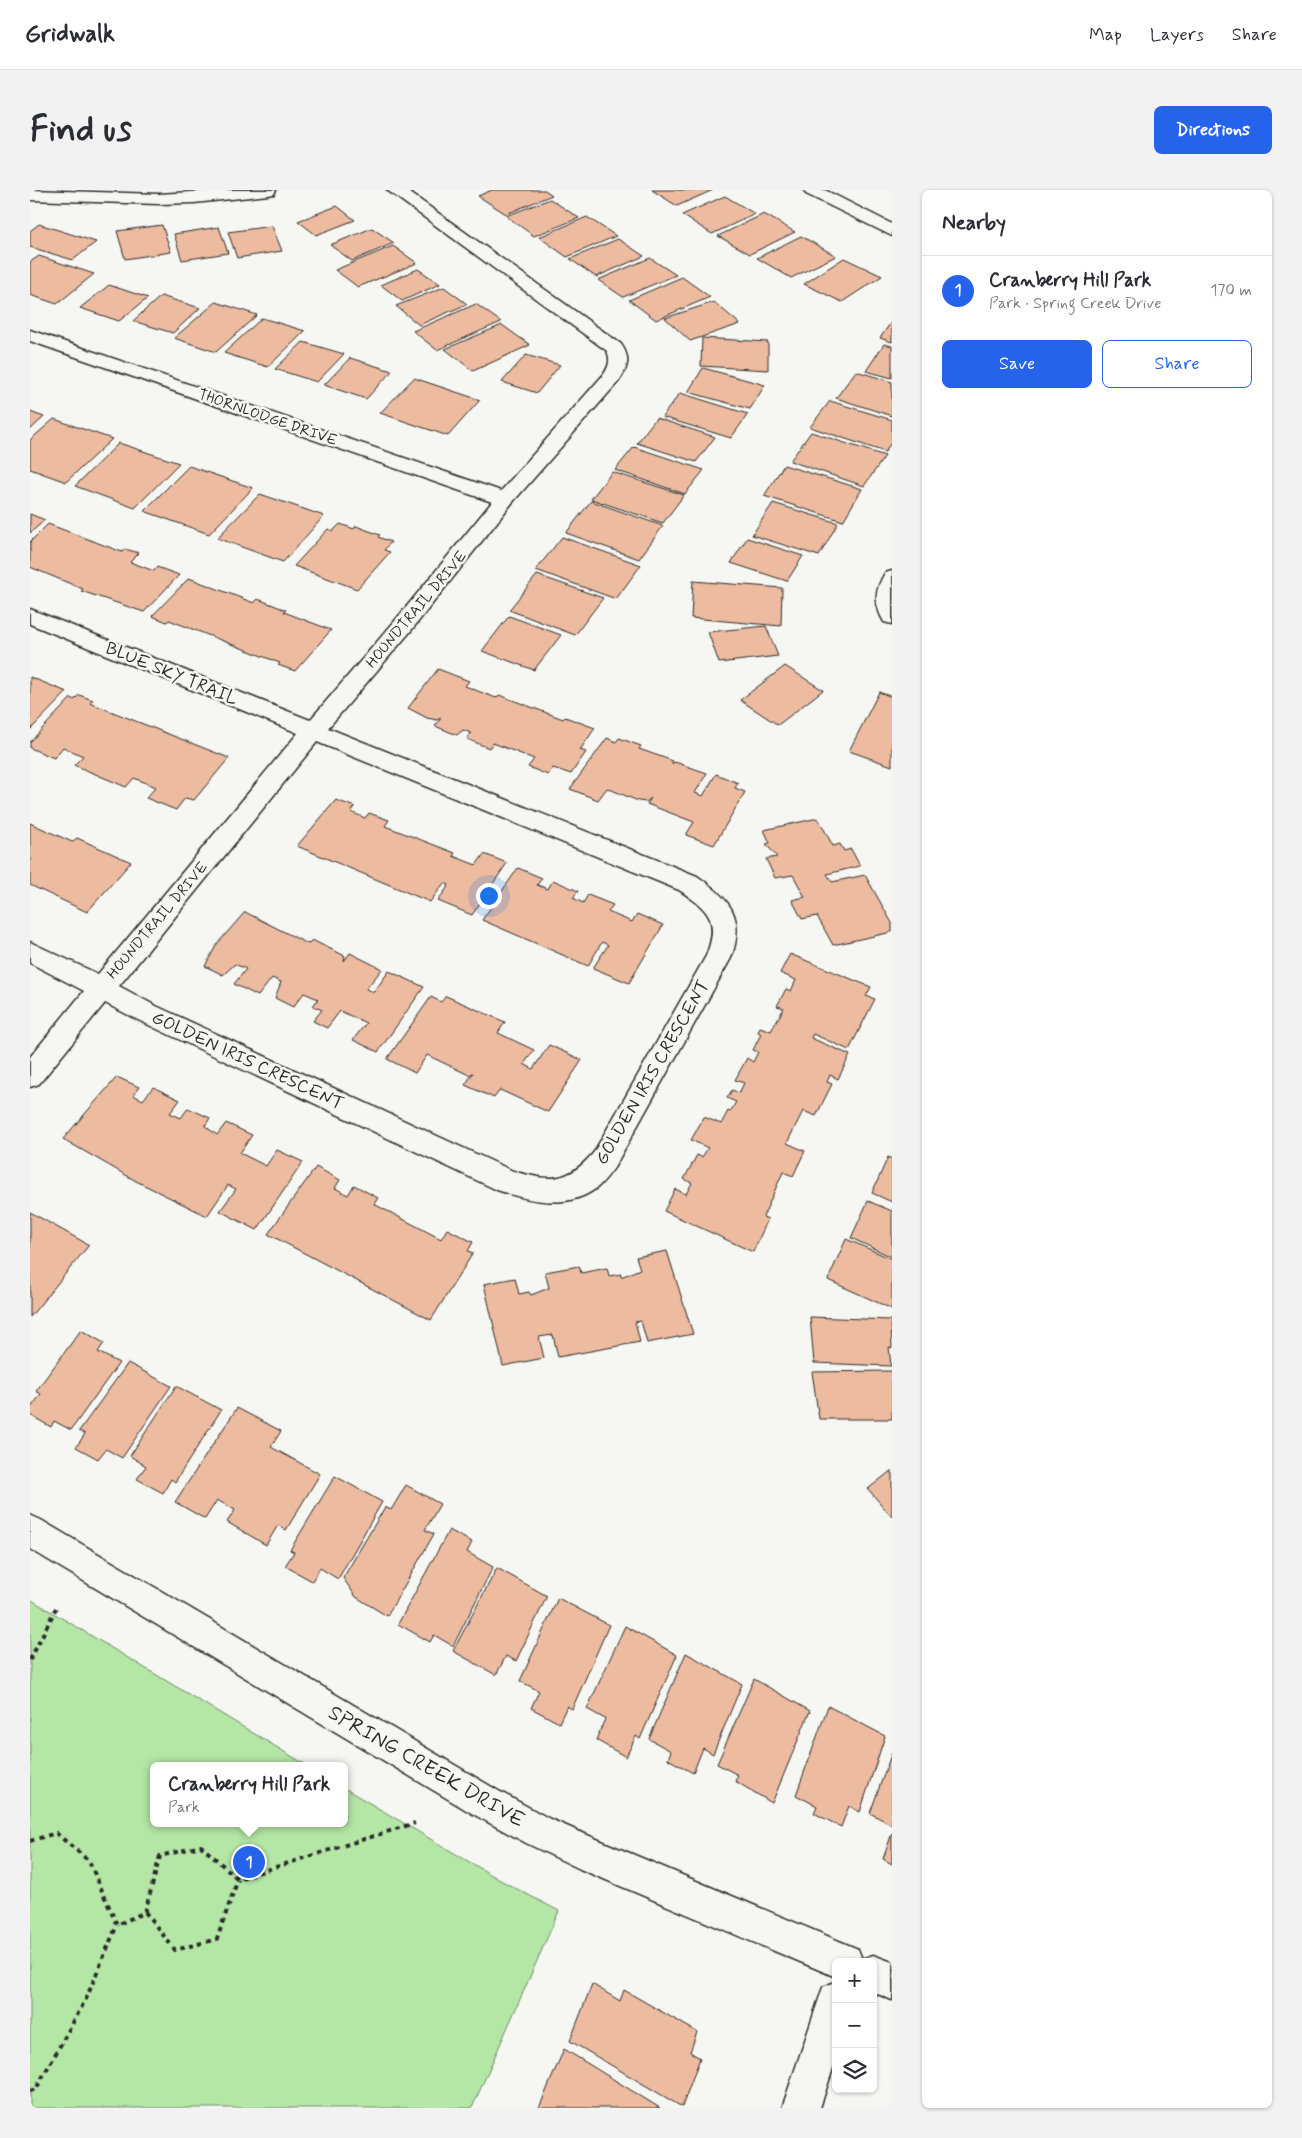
<!DOCTYPE html>
<meta charset="utf-8">
<style>
:root{--surface:#fff;--page:#f2f2f3;--text:#2b2b33;--muted:#7c7c81;--line:#e1e1e2;--accent:#2563eb}
body{margin:0;font-family:Mynerve,sans-serif;background:var(--page);color:var(--text)}
.controls{position:absolute;right:15px;bottom:15px;display:grid;overflow:hidden;border-radius:8px;box-shadow:0 1px 4px #0004}
.controls button{width:45px;height:45px;display:grid;place-items:center;padding:0;border:0;border-bottom:1px solid var(--line);background:var(--surface);color:var(--text);font:25px sans-serif}
.you{position:absolute;left:458px;top:705px;width:18px;height:18px;margin:-12px;border:4px solid #fff;border-radius:50%;background:#1a73e8;box-shadow:0 0 0 8px #1a73e833}
.badge{display:grid;place-items:center;width:32px;height:32px;border-radius:50%;background:var(--accent);color:#fff;font-size:16px;font-weight:700}
.pin{position:absolute;translate:-50% -50%;border:2px solid #fff;box-shadow:0 1px 5px #0006}
.popup{position:absolute;left:120px;top:1572px;width:198px;height:65px;box-sizing:border-box;display:grid;place-content:center;border-radius:8px;background:var(--surface);filter:drop-shadow(0 1px 4px #0005);font-size:16px;white-space:nowrap;color:var(--muted)}
.popup b{font-size:19px;color:var(--text)}
.popup::after{content:'';position:absolute;left:50%;top:100%;margin-left:-10px;border:10px solid transparent;border-top-color:var(--surface)}
.list{margin:0;padding:0;list-style:none}
h2{display:flex;justify-content:space-between;align-items:center;height:65px;margin:0;padding:0 20px;font-size:21px}
h2 small{font-size:16px;font-weight:400;color:var(--muted)}
.list li{display:grid;grid-template-columns:32px 1fr auto;gap:15px;align-items:center;box-sizing:border-box;height:70px;padding:0 20px;border-top:1px solid var(--line)}
.list b{display:block;font-size:19px;white-space:nowrap}
.list p{margin:0;font-size:16px;white-space:nowrap;color:var(--muted)}
.list em{font-size:16px;font-style:normal;color:var(--muted)}
.actions{display:flex;gap:10px;padding:15px 20px}
.actions a{flex:1;padding:11px 0;border:1px solid var(--accent);border-radius:8px;text-align:center;font-size:18px;color:var(--accent)}
.actions .main{background:var(--accent);color:#fff}
.icon{flex:none;width:28px;height:28px;fill:none;stroke:currentColor;stroke-width:2;stroke-linecap:round;stroke-linejoin:round}
.map{position:relative;flex:none;width:862px;height:1918px;overflow:hidden;border-radius:8px}
header{display:flex;align-items:center;gap:30px;box-sizing:border-box;height:70px;padding:0 25px;background:var(--surface);border-bottom:1px solid var(--line)}
header strong{font-size:24px}
nav{display:flex;gap:28px;margin-inline-start:auto;font-size:18px}
.intro{display:flex;align-items:center;justify-content:space-between;box-sizing:border-box;height:120px;padding:0 30px}
h1{margin:0;font-size:35px}
.button{padding:12px 22px;border-radius:8px;background:var(--accent);color:#fff;font-size:18px;font-weight:700}
main{display:flex;gap:30px;padding:0 30px}
aside{flex:1;background:var(--surface);border-radius:8px;box-shadow:0 1px 4px #0004}
.map>svg:first-child{display:block}
.green{fill:#b4e6a6;stroke:#708868}
.building{fill:#edbb9f;stroke:#2b2b2b}
.lines{fill:none;stroke-linecap:round;stroke-linejoin:round}
.minor-casing{stroke:#2b2b2b;stroke-width:3}
.path{stroke:#2b2b2b;stroke-width:4;stroke-dasharray:4.5 4.5;stroke-linecap:butt}
.minor{fill:#f6f6f2;fill-rule:evenodd}
.labels{text-anchor:middle;stroke-width:5;stroke-linejoin:round;paint-order:stroke}
.far-street-label{font-size:15px;fill:#2b2b2b;stroke:#f6f6f2}
.street-label{font-size:18px;fill:#2b2b2b;stroke:#f6f6f2}
.near-street-label{font-size:21px;fill:#2b2b2b;stroke:#f6f6f2}
</style>
<header>
<strong>Gridwalk</strong>
<nav><a>Map</a><a>Layers</a><a>Share</a></nav>
</header>
<div class="intro"><h1>Find us</h1><a class="button">Directions</a></div>
<main>
<div class="map">
<svg width="862" height="1918" viewBox="0 0 862 1918">
<rect width="100%" height="100%" fill="#f6f6f2"/>
<filter id="ink" filterUnits="userSpaceOnUse"><feTurbulence type="fractalNoise" baseFrequency=".02" numOctaves="2"/><feDisplacementMap in="SourceGraphic" scale="10" xChannelSelector="R" yChannelSelector="G"/><feConvolveMatrix kernelMatrix="1 2 1 2 8 2 1 2 1" color-interpolation-filters="sRGB"/></filter>
<g filter="url(#ink)">
<path class="green" d="M0 1409 278 1576H124V1633H314V1598L470 1690 529 1721 442 1918H0Z"/>
<path class="building" d="M462 0H515L522 5 476 24 448 6Z
M622 0H683L647 16Z
M695 6 725 24 682 44 652 25Z
M520 9 549 28 504 46 476 26Z
M307 16 325 30 286 45 268 31Z
M734 24 765 42 720 64 688 46Z
M557 27 586 46 537 67 509 47Z
M9 34 66 52 43 70 0 57V41Z
M132 35 141 62 95 69 87 41Z
M242 36 252 61 207 68 198 42Z
M189 37 198 63 152 70 144 44Z
M342 38 364 53 322 71 300 55Z
M771 46 806 66 761 88 727 68Z
M588 49 614 66 566 87 540 69Z
M363 56 387 73 328 97 305 80Z
M9 66 64 84 27 114 0 105V72Z
M620 68 646 85 593 107 568 90Z
M814 68 852 86 812 112 774 94Z
M388 79 410 94 372 111 351 95Z
M652 87 680 107 626 130 599 110Z
M79 95 118 108 89 131 50 118Z
M414 97 437 114 389 135 366 116Z
M131 106 170 118 143 143 103 131Z
M186 112 227 125 186 162 144 148Z
M684 112 710 134 660 151 635 128Z
M446 114 471 132 407 160 383 141Z
M232 128 275 141 238 177 194 163Z
M862 131V152L850 148Z
M472 135 500 155 443 181 415 159Z
M672 148 738 152V180L671 176Z
M273 152 314 164 287 192 245 179Z
M854 154 862 156V188L836 181Z
M496 165 530 175 507 203 472 192Z
M320 168 362 181 336 209 294 195Z
M673 178 735 195 720 219 658 202Z
M826 181 862 192V226L806 208Z
M384 188 450 210 418 246 350 223Z
M650 203 718 224 701 248 632 227Z
M800 211 862 230V251L855 262 780 237Z
M0 222 14 227 0 240Z
M626 228 685 247 666 272 607 253Z
M24 229 82 249 36 292 0 279V250Z
M781 242 855 266 834 296 760 271Z
M89 253 149 273 105 318 45 296Z
M604 257 674 280 655 304 585 280Z
M754 275 832 299 813 331 734 306Z
M159 276 223 298 179 344 114 321Z
M582 282 654 305 633 333 561 309Z
M230 304 294 326 253 372 187 348Z
M561 311 633 336 609 369 536 343Z
M743 313 808 333 789 366 722 345Z
M0 324 15 330 0 343Z
M18 334 92 362 95 359 109 363 100 372 124 381 127 377 149 385 114 422 51 401 53 399 0 377V352Z
M310 334 324 339 326 336 350 345 348 347 361 352 354 360 360 362 327 399 264 376 298 339 303 341Z
M532 347 611 375 586 409 506 380Z
M717 348 773 366 757 391 701 373Z
M507 385 573 408 545 445 479 420Z
M159 388 224 413 228 409 256 420 254 422 301 440 265 481 248 475 250 473 139 430 137 432 122 426Z
M663 391 752 398 751 436 661 428Z
M479 426 531 445 504 480 452 461Z
M736 436 748 466 689 473 678 442Z
M755 476 793 500 748 535 710 510Z
M408 479 439 491 435 496 466 508 469 505 533 529 535 527 565 538 550 560 556 562 541 584 523 578 518 585 498 577 504 569 463 553 459 558 437 549 441 543 433 540 427 545 405 536 411 528 407 530 397 528 378 518Z
M0 487 37 502 0 540Z
M849 502 862 507V576L819 561Z
M49 505 63 510 60 513 199 568 164 610 155 608 146 620 116 608 126 597 104 588 96 597 44 575 53 566 33 557 24 568 0 558V552L41 508 44 510Z
M577 548 586 552 589 548 611 556 609 559 643 571 641 574 645 572 677 583 665 603 673 606 686 584 708 593 705 598 715 602 684 655 656 645 664 632 617 614 621 608 616 612 608 611 577 598 568 610 540 599Z
M306 610 325 617 321 622 335 628 339 623 359 630 355 636 425 663 423 666 446 675 454 664 477 673 442 725 408 711 419 695 414 693 400 712 267 656Z
M788 628 803 656 810 654 814 661 821 659 830 676 797 684 802 692 835 685 862 733V742L803 755 787 726 772 729 762 710 775 707 763 685 745 688 736 669 747 667 736 654 740 653 734 640Z
M0 633 42 652 47 648 101 672 57 722 0 695Z
M488 678 512 688 507 695 518 699 523 690 548 701 543 708 553 713 558 705 583 715 578 722 602 732 607 724 633 735 599 793 563 778 578 755 572 752 558 776 452 730Z
M215 722 278 754 282 750 315 766 314 771 320 763 352 779 336 799 344 802 359 781 394 797 348 862 323 850 336 833 310 821 297 838 283 831 292 820 283 816 288 809 274 803 263 817 245 808 251 792 242 788 228 806 204 794 216 779 205 774 193 785 175 776 187 754Z
M760 764 841 797 836 806 845 809 819 860 783 844 781 848 820 865 808 889 800 885 797 892 802 894 786 926 773 921 757 953 775 961 763 986 753 982 733 1027 738 1029 723 1062 634 1021 645 999 656 1004 662 993 654 989 667 965 672 967 678 958 661 950 674 927 691 934 698 921 700 922 706 912 697 908 702 900 709 903 714 893 705 890 717 868 723 872 728 862 723 860 731 844 728 842 730 837 741 841 754 818 747 816 756 799 761 801 766 790 750 783Z
M416 806 475 832 468 843 504 860 494 874 503 879 519 855 552 870 518 922 470 900 464 908 435 895 443 883 439 885 397 865 385 883 357 869 401 807 411 812Z
M87 887 109 897 103 905 113 910 123 897 150 910 140 923 151 928 158 918 180 928 175 936 187 945 196 933 222 945 210 963 236 976 247 960 273 972 227 1040 190 1021 206 999 198 995 177 1026 106 991 33 949Z
M858 967 862 969V1012L842 1003Z
M286 977 310 990 305 998 318 1005 324 995 348 1008 344 1014 411 1049 417 1039 443 1052 438 1061 443 1063 401 1130 238 1044Z
M838 1011 862 1021V1067L821 1048Z
M0 1022 59 1055 0 1127Z
M816 1049 862 1069V1119L798 1090Z
M637 1061 663 1144 617 1153 611 1131 605 1132 610 1152 528 1167 523 1145 509 1147 514 1168 473 1176 454 1094 485 1088 489 1104 499 1102 501 1105 519 1098 515 1082 549 1076 551 1083 577 1078 579 1086 591 1084V1087L610 1079 606 1067Z
M780 1127 861 1130 862 1158 859 1157 861 1176 784 1173Z
M51 1140 74 1153 68 1162 89 1173 41 1240 24 1231 21 1237 0 1225V1219L11 1204 6 1201Z
M98 1173 141 1196 92 1268 76 1259 68 1269 46 1257 55 1244 49 1241Z
M862 1181V1229H789L782 1182Z
M146 1196 191 1220 145 1292 141 1289 133 1303 107 1289 116 1276 100 1266Z
M207 1218 251 1241 241 1257 290 1284 256 1340 248 1335 236 1355 197 1332 205 1320 187 1310 175 1329 145 1312Z
M862 1280V1327L838 1299Z
M305 1286 352 1312 308 1389 290 1378 282 1391 255 1376 264 1362 260 1360Z
M376 1295 410 1314 395 1340 404 1344 357 1426 326 1407 313 1388 355 1317 361 1320Z
M419 1340 442 1352 437 1362 463 1377 423 1456 404 1445 400 1452 368 1434Z
M467 1378 517 1406 486 1471 476 1466 466 1485 423 1461Z
M528 1408 579 1435 542 1519 537 1516 529 1533 501 1518 509 1501 490 1491Z
M595 1436 647 1465 610 1549 606 1546 596 1567 566 1550 575 1529 557 1519Z
M656 1463 712 1494 683 1564 673 1558 663 1583 638 1569 641 1561 619 1549Z
M724 1489 780 1521 742 1613 705 1591 708 1585 687 1574Z
M798 1516 855 1546 830 1622 819 1616 811 1637 784 1623 787 1616 766 1605Z
M862 1562V1635L840 1623Z
M862 1643V1674L853 1669Z
M562 1794 590 1811 594 1800 667 1842 660 1862 670 1868 652 1917 540 1851Z
M534 1859 630 1918H509Z"/>
<g class="lines">
<defs>
<path id="minor" d="M0 0 129 4 192 0H246L244 4 238 5 164 13 129 14 0 10Z
M357 0H376L591 154C601 168 598 178 589 191L482 313 380 442 298 538 667 686C700 709 716 727 701 768L584 978C579 985 574 991 569 996 540 1021 499 1011 467 1000L106 829 75 813 9 894 0 897V867L54 801 0 773V752L68 784 268 543 0 434V419L280 530 364 432 462 312 0 151V140L471 301 574 184C579 176 581 170 577 161ZM287 552 649 700C679 720 690 730 676 766L564 962C538 993 521 992 483 981L124 815 89 796Z
M774 0H795L862 34V46L776 4Z
M862 381V434L854 432C844 415 844 401 855 383Z
M0 1325 11 1330 467 1600 520 1629 576 1653 828 1759 832 1769 843 1765 862 1772V1810L843 1802V1772H806V1787L550 1679 496 1653 443 1624 0 1359Z
M806 1791V1869L790 1918H752L793 1797Z"/>
</defs>
<use href="#minor" class="minor-casing"/>
<path class="path" d="M0 1470 26 1418
M0 1651 26 1643 59 1671 87 1735 115 1722 130 1666 171 1656 208 1689 385 1633
M115 1722 145 1760 187 1749 208 1689
M0 1901 6 1899 56 1809 87 1735"/>
<use href="#minor" class="minor"/>
</g>
</g>
<g class="labels">
<g class="far-street-label">
<text transform="translate(238 227) rotate(19)" y="5">THORNLODGE DRIVE</text>
<text transform="translate(386 419) rotate(-50)" y="5">HOUNDTRAIL DRIVE</text>
<text transform="translate(127 730) rotate(-50)" y="5">HOUNDTRAIL DRIVE</text>
</g>
<g class="street-label">
<text transform="translate(142 483) rotate(22)" y="6">BLUE SKY TRAIL</text>
<text transform="translate(218 870) rotate(25)" y="6">GOLDEN IRIS CRESCENT</text>
<text transform="translate(622 882) rotate(-60)" y="6">GOLDEN IRIS CRESCENT</text>
</g>
<g class="near-street-label">
<text transform="translate(397 1576) rotate(30)" y="7">SPRING CREEK DRIVE</text>
</g>
</g>
</svg>
<div class="controls">
<button>+</button>
<button>−</button>
<button><svg class="icon" aria-label="layers" viewBox="0 0 24 24"><path d="M12 4l9 5-9 5-9-5zM3 14l9 5 9-5"/></svg></button>
</div>
<div class="you"></div>
<div class="pin badge" style="left:219px;top:1672px">1</div>
<div class="popup"><b>Cranberry Hill Park</b>Park</div>
</div>
<aside>
<h2>Nearby<small></small></h2>
<ul class="list">
<li><span class="badge">1</span><div><b>Cranberry Hill Park</b><p>Park · Spring Creek Drive</p></div><em>170 m</em></li>
</ul>
<div class="actions"><a class="main">Save</a><a>Share</a></div>
</aside>
</main>
